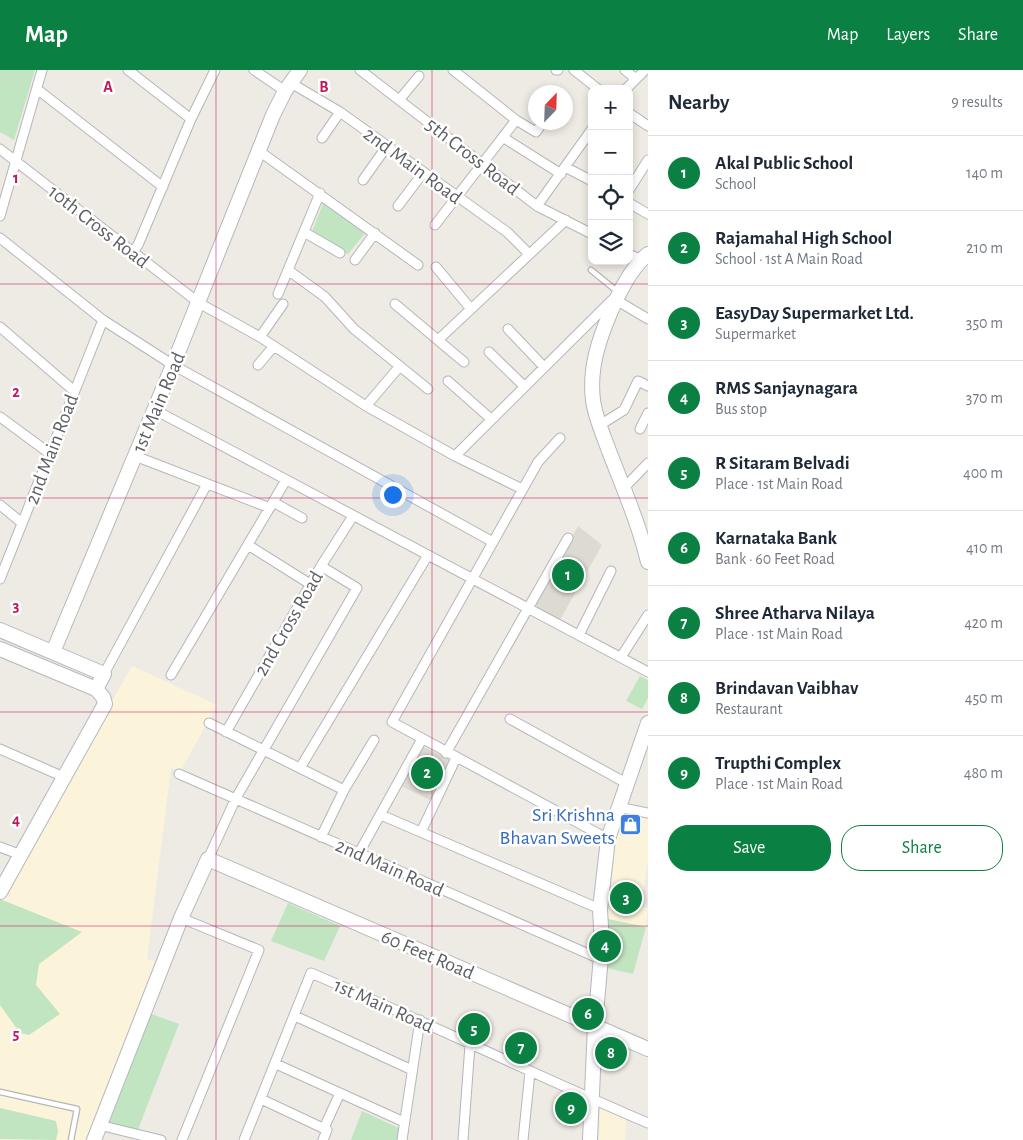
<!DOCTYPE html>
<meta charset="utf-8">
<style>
:root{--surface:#fff;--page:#f6f6f7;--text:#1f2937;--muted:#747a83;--line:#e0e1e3;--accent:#0b8043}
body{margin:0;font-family:"Alegreya Sans",sans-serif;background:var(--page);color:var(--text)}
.controls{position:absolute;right:15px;top:15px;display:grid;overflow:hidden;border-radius:10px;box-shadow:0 2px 8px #0003}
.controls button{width:45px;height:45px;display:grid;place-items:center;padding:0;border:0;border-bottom:1px solid var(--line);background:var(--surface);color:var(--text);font:25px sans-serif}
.compass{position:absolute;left:528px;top:15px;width:45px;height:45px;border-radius:50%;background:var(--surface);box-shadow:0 2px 8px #0003;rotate:23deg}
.you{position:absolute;left:392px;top:424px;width:18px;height:18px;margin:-12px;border:4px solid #fff;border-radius:50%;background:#1a73e8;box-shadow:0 0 0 8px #1a73e833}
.badge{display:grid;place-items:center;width:32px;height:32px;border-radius:50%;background:var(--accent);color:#fff;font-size:16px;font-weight:700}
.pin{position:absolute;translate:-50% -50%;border:2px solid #fff;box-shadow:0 1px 5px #0006}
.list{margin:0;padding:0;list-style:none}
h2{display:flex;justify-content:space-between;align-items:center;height:65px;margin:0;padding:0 20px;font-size:21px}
h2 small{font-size:16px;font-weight:400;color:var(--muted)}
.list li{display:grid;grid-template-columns:32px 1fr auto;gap:15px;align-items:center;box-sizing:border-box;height:75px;padding:0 20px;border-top:1px solid var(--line)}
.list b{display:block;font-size:19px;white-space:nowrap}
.list p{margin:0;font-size:16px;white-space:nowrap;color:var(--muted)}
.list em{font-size:16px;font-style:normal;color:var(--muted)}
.actions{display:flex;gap:10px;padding:15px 20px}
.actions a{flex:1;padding:11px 0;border:1px solid var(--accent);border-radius:20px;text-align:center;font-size:18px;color:var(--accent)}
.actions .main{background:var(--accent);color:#fff}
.icon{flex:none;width:28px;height:28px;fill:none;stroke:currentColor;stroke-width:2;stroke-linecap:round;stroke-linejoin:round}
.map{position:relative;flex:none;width:648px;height:1070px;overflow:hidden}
header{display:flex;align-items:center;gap:30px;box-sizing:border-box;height:70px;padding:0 25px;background:var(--accent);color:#fff}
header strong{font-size:24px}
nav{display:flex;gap:28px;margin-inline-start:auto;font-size:18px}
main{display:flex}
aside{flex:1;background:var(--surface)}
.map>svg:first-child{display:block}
.commercial{fill:#fcf4da}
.education{fill:#dddad2}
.green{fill:#c1e4c1}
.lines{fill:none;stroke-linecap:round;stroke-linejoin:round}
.lane-casing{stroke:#b4b6ba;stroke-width:7}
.street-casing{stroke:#b4b6ba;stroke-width:11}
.secondary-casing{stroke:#b5b8bd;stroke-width:16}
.lane{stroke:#fff;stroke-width:4.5}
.street{stroke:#fff;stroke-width:9}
.secondary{stroke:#fff;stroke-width:14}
.grid{fill:none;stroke:#c2185b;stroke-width:1;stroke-opacity:0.55}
.labels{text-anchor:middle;stroke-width:5;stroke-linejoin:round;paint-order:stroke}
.street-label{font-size:20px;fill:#5c5f63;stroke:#fff}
.shop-label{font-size:20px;fill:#366cbe;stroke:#fff;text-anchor:end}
.grid-label{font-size:16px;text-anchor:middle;font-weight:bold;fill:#c2185b;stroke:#fff;stroke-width:5;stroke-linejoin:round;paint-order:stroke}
</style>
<header>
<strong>Map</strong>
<nav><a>Map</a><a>Layers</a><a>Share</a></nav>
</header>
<main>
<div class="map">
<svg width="648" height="1070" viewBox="0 0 648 1070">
<rect width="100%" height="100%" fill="#eeebe4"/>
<path class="commercial" d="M132 596 217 635 180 702 171 698 147 889 155 891 86 1070H0V829Z
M622 741 648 745V789L641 837 648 838 646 857 608 849 615 776Z
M600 1037 626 1049 625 1070H599Z"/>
<path class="education" d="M578 456 602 475 560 550 533 536Z
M422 676 453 691 432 731 401 716Z"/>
<path class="green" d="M0 0H35L14 70 0 62Z
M324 131 367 161 348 184 311 164Z
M640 606 648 610V628L642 639 626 631Z
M0 829 82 862 39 894 36 915 60 944 29 965 20 963 0 935Z
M288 833 340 856 324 891 271 871Z
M608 849 646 857 633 904 607 898Z
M149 943 179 954 137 1062 106 1053Z
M0 1038 56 1051 58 1061 56 1070 0 1069Z
M362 1041 401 1059 399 1070H351Z"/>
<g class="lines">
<defs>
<path id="lane" d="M591 200 618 222
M0 1022 77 1039 71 1070"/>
<path id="street" d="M128 0 191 49
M254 0 285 21
M360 0 537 136 592 164
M556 0H558
M574 0 598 19
M625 0 636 9
M291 13 340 42 507 162 529 184
M37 19 163 117
M626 19 645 0
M400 29 419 6
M629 43 648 56
M516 50 536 62 543 52
M322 68 340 42
M504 68 561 104
M0 79 199 233 260 267 366 336 455 386 522 419
M259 81 418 195
M565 97 592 111
M363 110 387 76
M629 120 648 90
M629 133 648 144
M398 136 423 103
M537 136 592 59
M0 146 42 0
M435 155 516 50 453 0
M304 162 340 183
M0 168 103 250 173 295 493 472
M132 183 138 175 191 49 215 0
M629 184 641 190
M355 190 375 163
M436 197 471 239
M288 200 325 227 354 259 428 319
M278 224 320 123
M616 230 648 249
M395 234 464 292
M0 257 73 320
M508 259 544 297
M260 267 283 234
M438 270 566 150
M489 282 524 316
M258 295 274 276
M448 311 491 349
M366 336 400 296
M155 340 648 602
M0 347 49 383
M600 355 624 340 638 311 648 316
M640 359 648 343
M560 368 538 392 392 652 608 769
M135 386 270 438
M455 386 612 230
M623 419 648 393
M273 432 302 448
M0 435 22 453
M248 475 310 514
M0 509 103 250
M579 565 611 501
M621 587 648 545
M104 604 207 414
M171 605 286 410
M510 649 626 713
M209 653 344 720
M226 662 321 496 353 446
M0 679 66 708
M446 683 568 468
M300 698 428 485
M179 704 600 889
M618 737 648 743
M381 745 600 839
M421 762 456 688
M321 767 344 720 374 670
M0 777 21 785
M359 783 422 669
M208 789 236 728 357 518 321 496
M181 848 259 880 182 1070
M295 946 412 1000
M276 994 404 1052
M261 1029 327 1060 323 1070
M99 1055 161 1070
M324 1058 340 1023
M244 1070 311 903C424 951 535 1005 648 1053
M402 1070 420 950
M463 1070 470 975
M523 1070 530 1002"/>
<path id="secondary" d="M648 184C631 198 620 221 611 241 599 269 589 298 593 330 595 347 603 364 609 381 623 417 639 454 648 492
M0 560 104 604 96 619
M0 579 96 619 103 627 105 634 0 822
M53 582 173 295 273 45 285 21 300 0
M94 1070 181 848 208 789 648 979
M590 1070 595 955 602 875 600 839 608 769 648 653"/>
</defs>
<use href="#lane" class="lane-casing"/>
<use href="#street" class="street-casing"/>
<use href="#secondary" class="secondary-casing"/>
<use href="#lane" class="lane"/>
<use href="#street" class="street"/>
<use href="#secondary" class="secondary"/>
</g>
<path class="grid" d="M216 0V1070M432 0V1070M0 214H648M0 428H648M0 642H648M0 856H648"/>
<defs>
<symbol id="shop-square" viewBox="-11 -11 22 22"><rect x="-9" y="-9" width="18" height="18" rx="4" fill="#3f7fe0" stroke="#fff"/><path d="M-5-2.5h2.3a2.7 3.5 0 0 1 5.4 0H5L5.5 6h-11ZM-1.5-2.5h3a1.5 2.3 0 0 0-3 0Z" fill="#fff"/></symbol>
</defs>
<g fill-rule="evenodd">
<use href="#shop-square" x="618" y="742" width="25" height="25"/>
</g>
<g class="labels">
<g class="street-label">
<text transform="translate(473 86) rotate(38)" y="7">5th Cross Road</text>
<text transform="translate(413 95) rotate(36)" y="7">2nd Main Road</text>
<text transform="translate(99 156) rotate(38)" y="7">10th Cross Road</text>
<text transform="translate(158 332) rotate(-67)" y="7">1st Main Road</text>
<text transform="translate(51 379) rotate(-69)" y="7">2nd Main Road</text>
<text transform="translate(288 553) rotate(-60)" y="7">2nd Cross Road</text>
<text transform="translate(390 797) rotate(24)" y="7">2nd Main Road</text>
<text transform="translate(428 884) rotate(23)" y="7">60 Feet Road</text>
<text transform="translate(384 935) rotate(24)" y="7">1st Main Road</text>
</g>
<g class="shop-label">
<text x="615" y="751">Sri Krishna<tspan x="615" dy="23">Bhavan Sweets</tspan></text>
</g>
</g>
<g class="grid-label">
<text x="108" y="22">A</text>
<text x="324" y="22">B</text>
<text x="16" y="113">1</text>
<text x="16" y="327">2</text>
<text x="16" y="541">3</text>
<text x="16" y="755">4</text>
<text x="16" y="969">5</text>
</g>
</svg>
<div class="controls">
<button>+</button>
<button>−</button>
<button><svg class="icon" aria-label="locate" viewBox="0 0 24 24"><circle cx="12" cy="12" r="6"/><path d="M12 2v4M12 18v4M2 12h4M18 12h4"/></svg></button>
<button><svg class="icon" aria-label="layers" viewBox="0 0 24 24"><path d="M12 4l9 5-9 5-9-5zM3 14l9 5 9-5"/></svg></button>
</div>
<svg class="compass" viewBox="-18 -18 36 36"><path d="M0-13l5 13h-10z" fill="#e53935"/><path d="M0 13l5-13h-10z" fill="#747a83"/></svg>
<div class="you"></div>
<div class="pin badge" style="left:568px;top:505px">1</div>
<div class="pin badge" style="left:427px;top:703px">2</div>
<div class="pin badge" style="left:626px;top:828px">3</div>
<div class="pin badge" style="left:605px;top:876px">4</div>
<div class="pin badge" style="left:474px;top:959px">5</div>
<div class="pin badge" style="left:588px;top:944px">6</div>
<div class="pin badge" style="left:521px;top:978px">7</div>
<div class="pin badge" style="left:611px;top:983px">8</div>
<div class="pin badge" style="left:571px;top:1038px">9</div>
</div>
<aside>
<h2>Nearby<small>9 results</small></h2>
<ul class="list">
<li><span class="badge">1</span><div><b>Akal Public School</b><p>School</p></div><em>140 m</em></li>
<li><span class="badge">2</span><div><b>Rajamahal High School</b><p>School · 1st A Main Road</p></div><em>210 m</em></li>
<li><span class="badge">3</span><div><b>EasyDay Supermarket Ltd.</b><p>Supermarket</p></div><em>350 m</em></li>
<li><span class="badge">4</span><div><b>RMS Sanjaynagara</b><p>Bus stop</p></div><em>370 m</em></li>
<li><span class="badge">5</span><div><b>R Sitaram Belvadi</b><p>Place · 1st Main Road</p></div><em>400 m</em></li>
<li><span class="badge">6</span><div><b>Karnataka Bank</b><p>Bank · 60 Feet Road</p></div><em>410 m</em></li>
<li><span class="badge">7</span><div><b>Shree Atharva Nilaya</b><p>Place · 1st Main Road</p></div><em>420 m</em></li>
<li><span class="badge">8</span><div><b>Brindavan Vaibhav</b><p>Restaurant</p></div><em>450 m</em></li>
<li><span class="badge">9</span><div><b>Trupthi Complex</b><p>Place · 1st Main Road</p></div><em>480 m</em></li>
</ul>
<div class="actions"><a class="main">Save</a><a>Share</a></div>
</aside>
</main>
